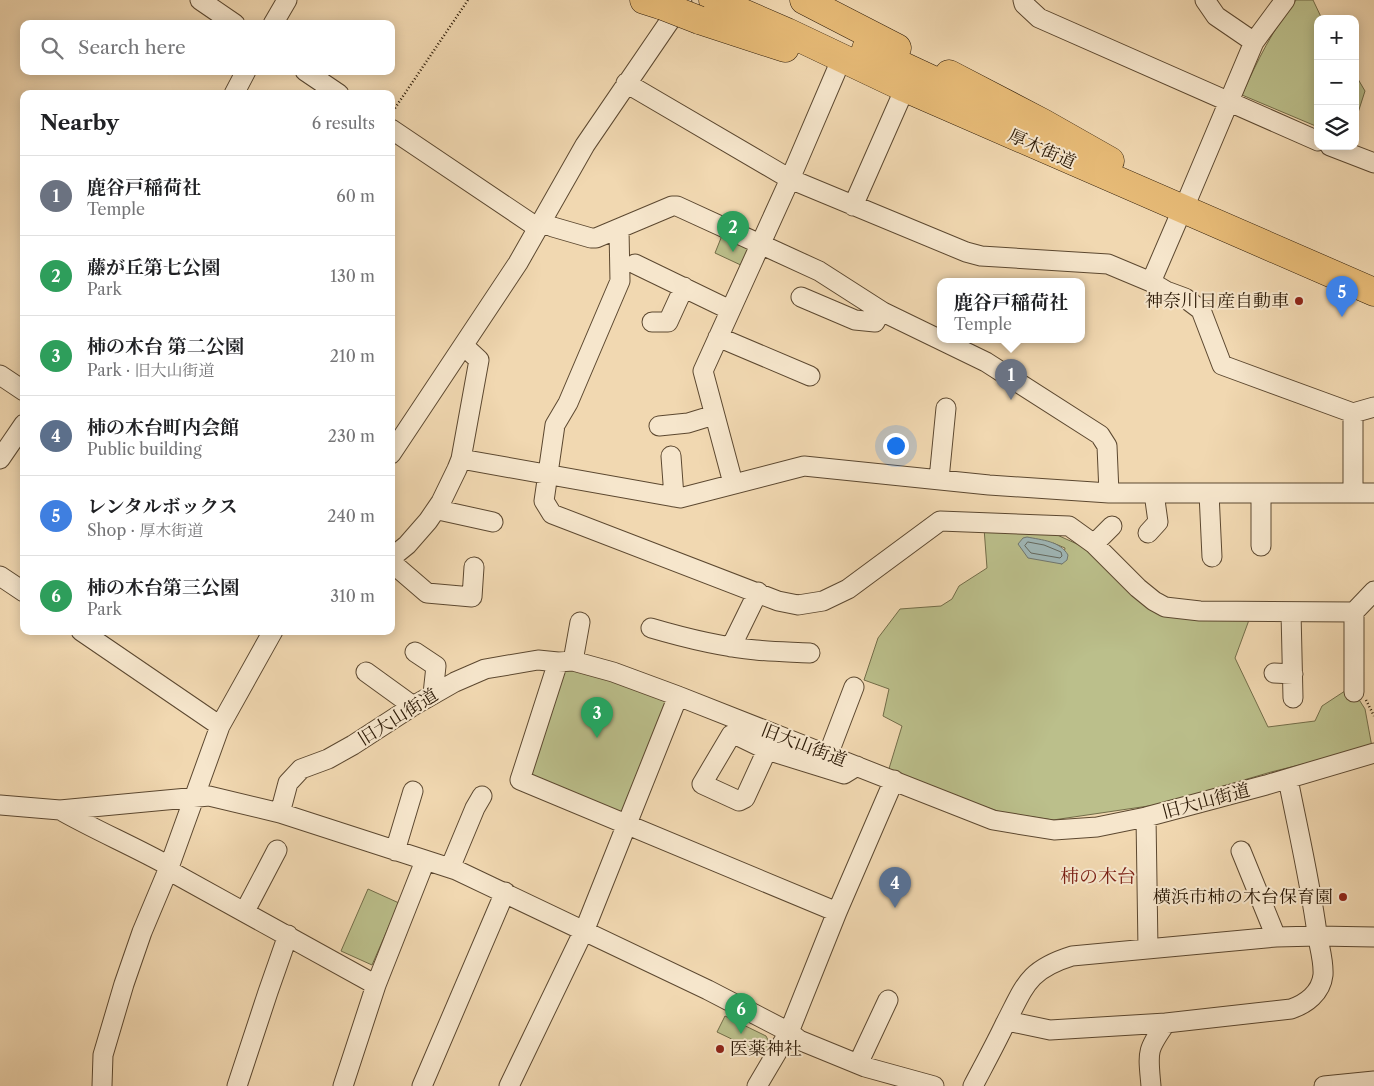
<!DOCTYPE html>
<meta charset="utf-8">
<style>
:root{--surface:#fff;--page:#f2f2f2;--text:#202124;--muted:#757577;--line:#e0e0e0;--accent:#8f2418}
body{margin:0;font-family:"Libre Caslon Text","Noto Serif JP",serif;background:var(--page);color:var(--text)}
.controls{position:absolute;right:15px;top:15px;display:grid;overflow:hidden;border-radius:10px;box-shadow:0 2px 12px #0003}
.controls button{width:45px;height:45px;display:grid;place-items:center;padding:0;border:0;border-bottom:1px solid var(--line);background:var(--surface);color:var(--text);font:25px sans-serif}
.you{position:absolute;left:895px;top:445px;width:18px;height:18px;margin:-12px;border:4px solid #fff;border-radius:50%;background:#1a73e8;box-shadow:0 0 0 8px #1a73e833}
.badge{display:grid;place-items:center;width:32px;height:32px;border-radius:50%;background:var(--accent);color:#fff;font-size:16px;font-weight:700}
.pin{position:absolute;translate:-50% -41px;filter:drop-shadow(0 1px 2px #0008)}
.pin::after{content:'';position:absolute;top:26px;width:18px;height:15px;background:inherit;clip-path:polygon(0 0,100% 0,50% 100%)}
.popup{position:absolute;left:937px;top:278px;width:148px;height:65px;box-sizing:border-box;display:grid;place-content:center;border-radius:10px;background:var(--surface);filter:drop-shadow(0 1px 4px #0005);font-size:16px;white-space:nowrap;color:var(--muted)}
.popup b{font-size:19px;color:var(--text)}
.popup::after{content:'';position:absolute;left:50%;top:100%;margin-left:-10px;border:10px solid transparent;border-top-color:var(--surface)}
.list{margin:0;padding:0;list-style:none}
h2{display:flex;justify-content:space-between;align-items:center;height:65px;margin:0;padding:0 20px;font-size:21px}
h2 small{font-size:16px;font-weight:400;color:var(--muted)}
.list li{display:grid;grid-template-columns:32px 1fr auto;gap:15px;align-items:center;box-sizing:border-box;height:80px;padding:0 20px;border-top:1px solid var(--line)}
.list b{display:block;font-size:19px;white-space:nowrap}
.list p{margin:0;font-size:16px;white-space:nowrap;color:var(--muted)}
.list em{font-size:16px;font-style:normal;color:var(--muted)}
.icon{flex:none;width:28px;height:28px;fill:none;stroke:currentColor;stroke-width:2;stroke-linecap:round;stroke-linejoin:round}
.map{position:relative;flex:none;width:1374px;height:1086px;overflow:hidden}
.search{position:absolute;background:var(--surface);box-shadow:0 2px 12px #0003;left:20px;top:20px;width:375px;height:55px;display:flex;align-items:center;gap:12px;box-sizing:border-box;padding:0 18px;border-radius:10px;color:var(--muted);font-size:19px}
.panel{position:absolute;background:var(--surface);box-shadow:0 2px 12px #0003;left:20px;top:90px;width:375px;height:545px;border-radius:10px}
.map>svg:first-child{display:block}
.green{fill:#bbbf8b;stroke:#726c48;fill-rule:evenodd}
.water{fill:#9fb7b7;stroke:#707770}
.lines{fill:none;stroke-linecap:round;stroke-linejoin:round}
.shore{stroke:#64685e;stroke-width:1}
.minor-casing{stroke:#5c4830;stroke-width:21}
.highway-casing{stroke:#2a1805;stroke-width:29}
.path{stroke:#2a1805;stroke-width:2.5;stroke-dasharray:1 2.5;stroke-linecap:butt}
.minor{stroke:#f6e6cc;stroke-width:19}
.highway{stroke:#e8bc78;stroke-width:28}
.highway-bridge-casing{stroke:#2a1805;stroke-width:29;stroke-linecap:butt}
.highway-bridge{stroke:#e8bc78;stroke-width:28}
.poi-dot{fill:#8f2418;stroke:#f6e6cc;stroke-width:2}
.labels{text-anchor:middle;stroke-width:4;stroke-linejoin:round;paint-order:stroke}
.street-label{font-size:18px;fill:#2a1805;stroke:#f6e6cc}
.poi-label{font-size:18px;fill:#2a1805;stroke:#f6e6cc;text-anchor:end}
.neighbourhood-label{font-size:19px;fill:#7a1f14;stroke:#f6e6cc}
</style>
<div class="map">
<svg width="1374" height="1086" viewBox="0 0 1374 1086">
<rect width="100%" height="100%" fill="#f1d8b1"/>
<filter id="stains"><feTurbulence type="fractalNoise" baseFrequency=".004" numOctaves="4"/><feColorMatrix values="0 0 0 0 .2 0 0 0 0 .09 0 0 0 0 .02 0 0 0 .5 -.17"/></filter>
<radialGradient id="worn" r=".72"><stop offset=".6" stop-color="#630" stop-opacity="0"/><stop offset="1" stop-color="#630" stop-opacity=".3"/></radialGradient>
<path class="green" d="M1296 0H1313L1322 19H1318V127L1242 95C1257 61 1273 29 1296 0Z
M1355 74 1365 91 1355 122Z
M723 233 751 250 745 267 715 253Z
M984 528 1044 529 1088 549 1155 612 1182 618 1249 620 1235 658 1268 727 1315 721 1322 706 1351 687 1365 709 1372 747 1271 772 1162 804 1053 820 1000 812 888 772 902 726 883 716 889 689 864 680 878 638 900 609 941 606 952 599 959 586 987 568ZM1053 543 1065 548 1062 564 1055 561Z
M558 662 678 696 626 824 520 780Z
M368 889 399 903 372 965 341 951Z
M725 1016 766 1036 771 1046 765 1055 717 1032Z"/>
<path class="water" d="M1027 537C1042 540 1060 541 1068 555L1067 560 1062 564 1028 558 1018 544 1023 538Z"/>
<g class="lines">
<path class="shore" d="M1028 542 1044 545 1061 552 1062 556 1060 558 1031 553 1025 546Z"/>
<defs>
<path id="minor" d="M200 0 235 24
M1023 0 1024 4 1039 18 1318 141
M1205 0 1216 16 1254 42
M273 24 287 0
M305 71 339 94
M626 83 790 179 966 252 981 256 1108 264 1151 282 1166 291 1185 298 1201 310 1222 365 1353 413 1374 407
M234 94 246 71
M391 129 538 228
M1330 146 1374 163
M1189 196 1254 42 1285 0
M853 206 905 88
M542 222 553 227 591 238H596L672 206H677L819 271 883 312 986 362 1100 435 1107 446 1109 493
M619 229 620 281 568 403 555 425 544 501 552 514 778 601 798 605 823 601 848 589 940 521 1069 526 1094 544 1138 588 1154 601 1165 607 1200 611 1354 612
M635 264 730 310
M1151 282 1182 210
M801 297 855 320 875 322 881 311
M652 322H668L684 287
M718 337 810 376
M0 375 24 391
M659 426 688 423 714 415
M391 454 518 263 585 145 682 3
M671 456 674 497
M0 459 24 424
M461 459 680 498 804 466 989 485 1109 493H1374
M939 479 946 408
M733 483 703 371 790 179 838 67
M1353 492V413
M1209 493 1212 557
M1261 493V546
M437 508 443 511 493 522
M1148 533 1158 522 1154 493
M1094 544 1112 526
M391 558 407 545 428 521 441 502 457 469 461 459 479 360 464 346
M391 562 427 593 472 597 474 567
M0 576 24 592
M1291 612 1293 698
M651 628C685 638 721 647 756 650 774 652 792 652 810 653
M81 631 220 726
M731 647 758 592
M415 652 436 666 433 694
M573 661 580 622
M558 662 520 780 837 912
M366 672 413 706
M1274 673 1293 674
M1354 692V612L1374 591
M767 750 745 798 739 801 702 784 731 735H736L767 750 844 774 857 766
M828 755 854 687
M0 805 60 810 209 796 280 813 456 870 708 990 789 1032 799 1040 865 1067 934 1086
M60 810C95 830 133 846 169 866
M280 813 288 783 301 769 328 759 353 745 413 706 455 682 485 669 538 660 558 662 573 661 613 672 678 696 993 820 1054 830 1097 827 1146 817 1266 785 1374 753
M1146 817 1148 949
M395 851 413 791
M1241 851 1276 937
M450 868 475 808 482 796
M168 870 376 985
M245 911 277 850
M1007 1021 1050 1030 1166 1023
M858 1064 888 1000
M102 1086 103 1055 124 984 142 932 168 870 220 726 273 631
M237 1086 268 992 288 935
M343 1086 376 985 425 861
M422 1086 505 892
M509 1086 587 924 678 696
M757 1086 789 1032 837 912 894 780
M973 1086C984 1065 995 1045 1005 1024 1025 986 1027 970 1072 956L1276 937 1318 936 1374 937
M1151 1086C1148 1052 1146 1051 1166 1023L1291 1009C1306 1004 1321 993 1323 975 1324 961 1319 946 1317 933 1310 881 1298 830 1288 779
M1324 1086 1374 1081"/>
<path id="highway" d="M644 0 663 6
M713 0 787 32 905 88 1374 292
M804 0 897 48
M699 20 785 48
M866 49 963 94
M949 74 1043 123 1110 161"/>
</defs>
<use href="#minor" class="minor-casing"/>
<use href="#highway" class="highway-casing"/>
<path class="path" d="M391 114 468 0
M1366 700 1374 716"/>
<use href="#minor" class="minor"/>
<use href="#highway" class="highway"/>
<defs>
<path id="highway-bridge" d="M663 6 699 20"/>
</defs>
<use href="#highway-bridge" class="highway-bridge-casing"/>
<use href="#highway-bridge" class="highway-bridge"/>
</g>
<g class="poi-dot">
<circle cx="1299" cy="301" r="5"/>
<circle cx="1343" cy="897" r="5"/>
<circle cx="720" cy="1049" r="5"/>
</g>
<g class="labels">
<g class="street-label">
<text transform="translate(1042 149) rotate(24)" y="6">厚木街道</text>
<text transform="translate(398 717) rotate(-32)" y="6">旧大山街道</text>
<text transform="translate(804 745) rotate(21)" y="6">旧大山街道</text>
<text transform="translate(1206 801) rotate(-15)" y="6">旧大山街道</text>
</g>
<g class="poi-label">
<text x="1289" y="307">神奈川日産自動車</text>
<text x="1333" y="903">横浜市柿の木台保育園</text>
<text x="730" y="1055" text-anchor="start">医薬神社</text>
</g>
<g class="neighbourhood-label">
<text x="1098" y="883">柿の木台</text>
</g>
</g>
<rect width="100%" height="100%" filter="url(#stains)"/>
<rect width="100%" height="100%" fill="url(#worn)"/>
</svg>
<div class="controls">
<button>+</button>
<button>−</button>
<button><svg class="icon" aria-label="layers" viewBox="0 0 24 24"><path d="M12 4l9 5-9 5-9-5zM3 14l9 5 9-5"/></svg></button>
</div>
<div class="you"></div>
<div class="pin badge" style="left:1011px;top:400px;background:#6b7280">1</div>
<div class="popup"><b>鹿谷戸稲荷社</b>Temple</div>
<div class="pin badge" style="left:733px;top:252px;background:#2e9e5b">2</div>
<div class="pin badge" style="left:597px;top:738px;background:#2e9e5b">3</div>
<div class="pin badge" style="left:895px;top:908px;background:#5c6f8a">4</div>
<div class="pin badge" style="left:1342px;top:317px;background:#3f7fe0">5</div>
<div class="pin badge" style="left:741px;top:1034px;background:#2e9e5b">6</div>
<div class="search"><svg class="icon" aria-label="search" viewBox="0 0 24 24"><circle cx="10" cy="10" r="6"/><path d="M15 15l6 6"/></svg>Search here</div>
<section class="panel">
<h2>Nearby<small>6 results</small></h2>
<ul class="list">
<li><span class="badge" style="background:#6b7280">1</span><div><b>鹿谷戸稲荷社</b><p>Temple</p></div><em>60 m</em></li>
<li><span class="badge" style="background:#2e9e5b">2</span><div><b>藤が丘第七公園</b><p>Park</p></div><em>130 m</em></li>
<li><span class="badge" style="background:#2e9e5b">3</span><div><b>柿の木台 第二公園</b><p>Park · 旧大山街道</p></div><em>210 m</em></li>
<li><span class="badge" style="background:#5c6f8a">4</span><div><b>柿の木台町内会館</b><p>Public building</p></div><em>230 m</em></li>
<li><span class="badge" style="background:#3f7fe0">5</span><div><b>レンタルボックス</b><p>Shop · 厚木街道</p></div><em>240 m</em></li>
<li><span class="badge" style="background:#2e9e5b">6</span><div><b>柿の木台第三公園</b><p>Park</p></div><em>310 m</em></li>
</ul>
</section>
</div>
